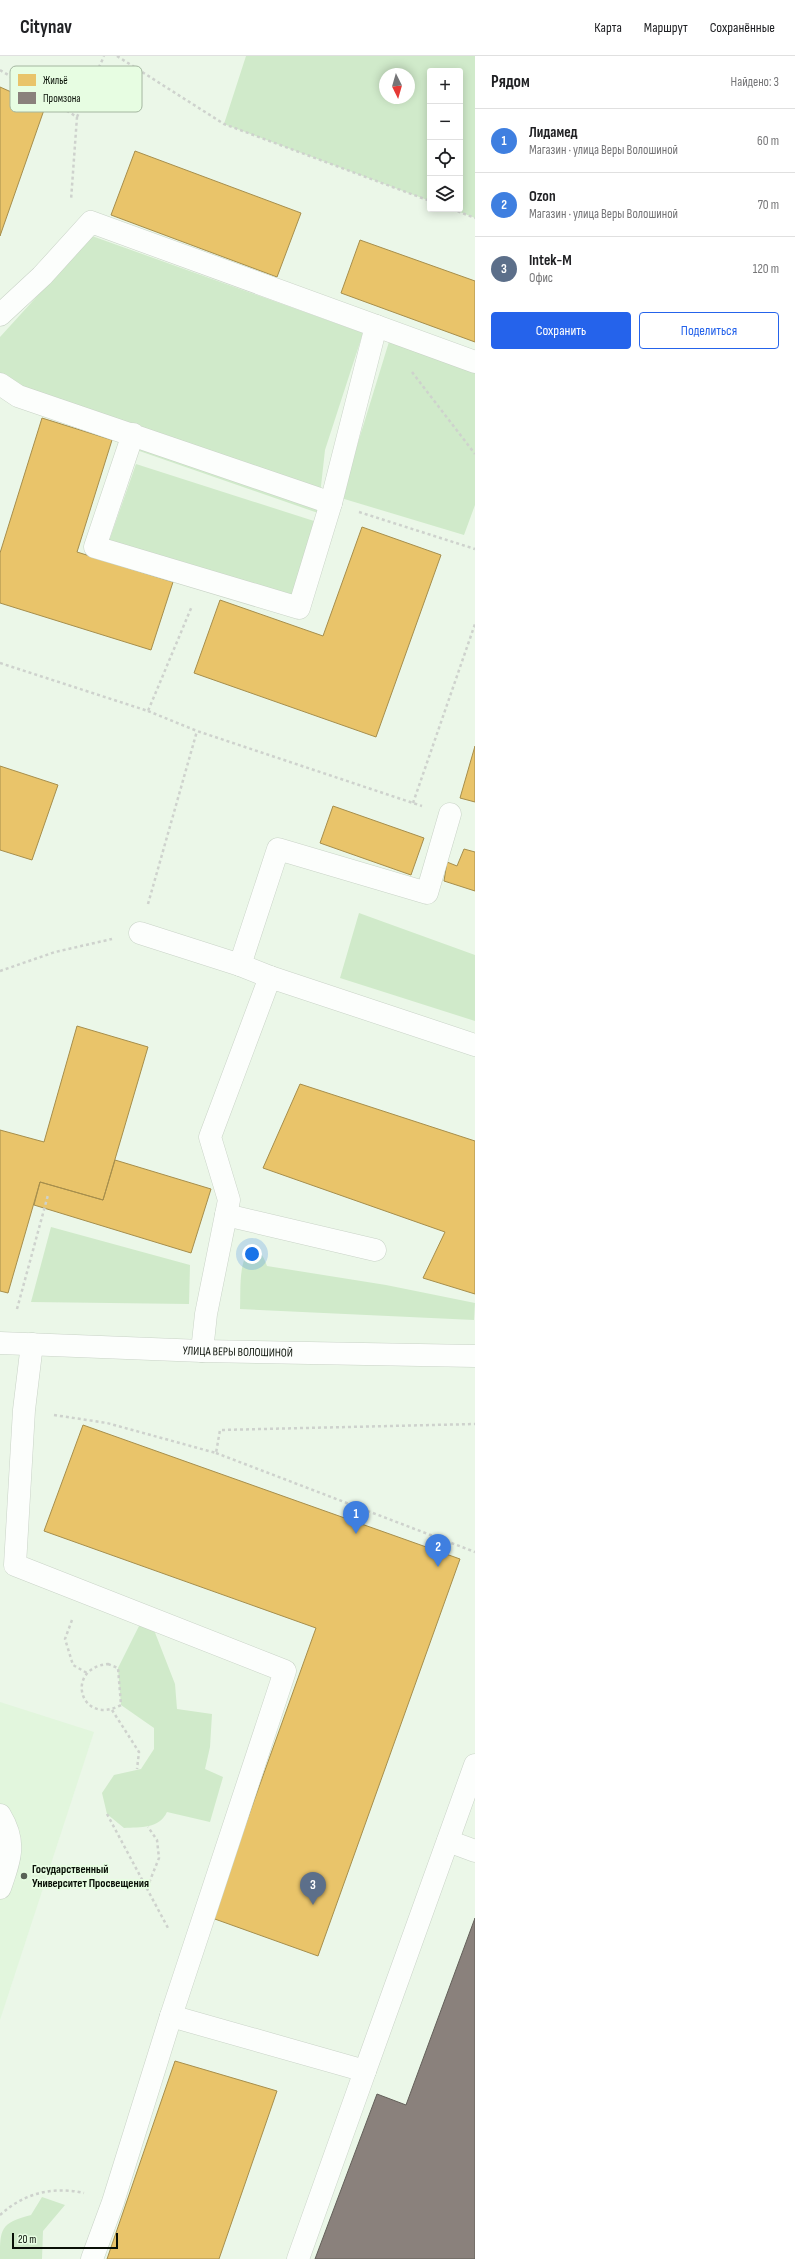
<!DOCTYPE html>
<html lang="ru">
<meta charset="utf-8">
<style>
:root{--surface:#fff;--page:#f6f6f6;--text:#202124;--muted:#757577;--line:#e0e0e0;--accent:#2563eb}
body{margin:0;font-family:"Sofia Sans Condensed",sans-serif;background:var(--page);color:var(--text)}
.controls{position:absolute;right:12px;top:12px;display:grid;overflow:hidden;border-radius:4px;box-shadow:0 2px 10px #0003}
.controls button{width:36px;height:36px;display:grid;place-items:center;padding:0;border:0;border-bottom:1px solid var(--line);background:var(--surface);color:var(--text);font:20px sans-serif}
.compass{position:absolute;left:379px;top:12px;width:36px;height:36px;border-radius:50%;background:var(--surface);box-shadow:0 2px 10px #0003;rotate:175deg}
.scale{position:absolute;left:12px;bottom:10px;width:106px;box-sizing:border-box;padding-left:4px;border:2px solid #091007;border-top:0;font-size:11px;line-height:14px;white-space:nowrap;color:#091007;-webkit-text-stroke:3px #e7fde2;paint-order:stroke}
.you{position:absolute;left:252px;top:1198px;width:14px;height:14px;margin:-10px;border:3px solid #fff;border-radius:50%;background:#1a73e8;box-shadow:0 0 0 6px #1a73e833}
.badge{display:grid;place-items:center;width:26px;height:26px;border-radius:50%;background:var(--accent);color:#fff;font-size:13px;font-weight:700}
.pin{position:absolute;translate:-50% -33px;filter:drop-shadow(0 1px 2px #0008)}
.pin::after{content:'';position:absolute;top:21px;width:14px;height:12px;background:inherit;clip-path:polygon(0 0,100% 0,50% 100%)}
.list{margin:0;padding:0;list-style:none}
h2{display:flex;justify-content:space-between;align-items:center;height:52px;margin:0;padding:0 16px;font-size:17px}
h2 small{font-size:13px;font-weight:400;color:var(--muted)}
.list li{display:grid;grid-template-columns:26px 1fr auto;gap:12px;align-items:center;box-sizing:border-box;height:64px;padding:0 16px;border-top:1px solid var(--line)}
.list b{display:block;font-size:15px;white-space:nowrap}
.list p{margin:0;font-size:13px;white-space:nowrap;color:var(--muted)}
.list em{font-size:13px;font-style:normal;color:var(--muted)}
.actions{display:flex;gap:8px;padding:12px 16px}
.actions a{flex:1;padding:9px 0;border:1px solid var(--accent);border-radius:4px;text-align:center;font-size:14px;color:var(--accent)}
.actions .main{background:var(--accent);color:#fff}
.icon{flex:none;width:22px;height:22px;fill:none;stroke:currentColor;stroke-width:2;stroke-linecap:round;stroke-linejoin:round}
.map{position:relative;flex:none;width:475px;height:2203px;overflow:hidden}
header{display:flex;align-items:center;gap:24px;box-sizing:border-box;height:56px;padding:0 20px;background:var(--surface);border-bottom:1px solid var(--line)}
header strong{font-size:19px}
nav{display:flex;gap:22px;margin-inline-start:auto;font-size:14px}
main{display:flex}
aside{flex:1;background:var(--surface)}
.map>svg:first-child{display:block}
.built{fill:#e2f6dd}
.green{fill:#d0eaca;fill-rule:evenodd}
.homes{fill:#e9c46a;stroke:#a68e4c}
.industry{fill:#8a817c;stroke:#635f59}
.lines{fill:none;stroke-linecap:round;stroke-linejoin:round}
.minor-casing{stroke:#c9d3c7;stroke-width:23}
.path{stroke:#ced2cd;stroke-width:2.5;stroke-dasharray:3 3;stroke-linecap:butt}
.minor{stroke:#fcfefc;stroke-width:22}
.poi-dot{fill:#586156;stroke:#e7fde2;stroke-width:1.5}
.labels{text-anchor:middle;stroke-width:4;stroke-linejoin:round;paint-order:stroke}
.street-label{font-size:12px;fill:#091007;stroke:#e7fde2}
.poi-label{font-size:12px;font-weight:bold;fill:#091007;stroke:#e7fde2;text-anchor:start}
.key{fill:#e7fde2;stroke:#a4b6a0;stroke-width:1}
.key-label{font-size:11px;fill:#091007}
</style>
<header>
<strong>Citynav</strong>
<nav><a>Карта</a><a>Маршрут</a><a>Сохранённые</a></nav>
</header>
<main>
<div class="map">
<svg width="475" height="2203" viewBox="0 0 475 2203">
<rect width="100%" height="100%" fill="#ebf7e8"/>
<path class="built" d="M0 1646 94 1676 0 1964Z"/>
<path class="green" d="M246 0H475V162L452 153H460V15H430V145L224 68ZM385 18H409V42H385Z
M92 180 363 277 325 394 318 457 125 390 45 350 0 322V281Z
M392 276 475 309V449L464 479 341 442Z
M136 408 314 465 296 543 107 491Z
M359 857 475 899V965L340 922Z
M51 1171 190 1209 189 1248 31 1246Z
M250 1194C262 1195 263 1200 267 1210L386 1229 475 1247 474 1264 240 1253C241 1236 238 1206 250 1194Z
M140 1568 154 1574 175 1628 177 1653 212 1658 210 1691 205 1713 223 1721 210 1766 167 1756C159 1773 141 1771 124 1772L107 1758 102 1737 114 1719 141 1713 154 1693V1672L121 1649 118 1612Z
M42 2141 65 2149 43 2175 42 2203H0C0 2173 0 2167 31 2159Z"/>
<path class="homes" d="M0 31 45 51 0 180Z
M135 95 301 157 277 221 111 159Z
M360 184 475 225V286L341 237Z
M42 362 112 384 77 496 173 526 151 594 0 547V497Z
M362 471 441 499 376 681 194 617 220 544 323 580Z
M475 690V746L460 742Z
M0 710 58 729 32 804 0 794Z
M333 750 424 782 411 819 320 787Z
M464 793 475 796V835L444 825 447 806 457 810Z
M77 970 148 991 103 1144 40 1126 8 1237 0 1235V1074L44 1086Z
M300 1028 475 1085V1238L423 1222 445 1176 263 1112Z
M115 1104 211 1133 191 1197 34 1149 40 1126 103 1144Z
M83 1369 460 1503 318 1900 212 1862 316 1572 44 1475Z
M175 2005 277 2035 219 2203H107Z"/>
<path class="industry" d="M475 1862V2203H315L377 2038 406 2049Z"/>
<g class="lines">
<defs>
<g id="minor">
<path d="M0 259 42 220 91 166 475 306"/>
<path d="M0 328 18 340 331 447 299 552 95 491 133 378"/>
<path d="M331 447 376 270"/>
<path d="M140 877 240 909 270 921"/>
<path d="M240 909 278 793 427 837 450 758"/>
<path d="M226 1159 375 1194"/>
<path id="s1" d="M0 1287 202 1295 475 1300"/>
<path d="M32 1288 24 1354 15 1509 285 1615 171 1960 365 2015 475 1709"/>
<path d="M202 1295 206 1258 229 1144 210 1081 270 921 475 989"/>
<path d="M0 1759C17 1787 10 1803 0 1832"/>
<path d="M448 1785 475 1795"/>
<path d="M92 2203 113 2146 171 1960"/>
<path d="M298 2203 365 2015"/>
</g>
</defs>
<use href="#minor" class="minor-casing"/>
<path class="path" d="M117 0 224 68 430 145
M0 14 77 61 71 144
M77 61 104 0
M452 153 475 162
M412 316 475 398
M359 456 475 493
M0 607 148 655 192 550
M148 655 197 675 422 750
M413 747 475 568
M148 848 197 675
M0 915 55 896 112 883
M17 1253 48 1139
M54 1359 107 1367 216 1397 220 1374 475 1368
M216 1397 475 1496
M72 1564 65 1583 73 1609 87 1617
M108 1608 118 1612 121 1649C80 1671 64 1612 108 1608Z
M112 1654 139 1696 137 1713
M107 1758 168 1872
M147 1832 159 1802 157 1784 148 1771
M0 2159C24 2137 53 2130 84 2137"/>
<use href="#minor" class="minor"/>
</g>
<circle class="poi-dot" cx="24" cy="1820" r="4"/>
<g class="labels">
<g class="street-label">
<text dy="4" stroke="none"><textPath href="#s1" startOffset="238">УЛИЦА ВЕРЫ ВОЛОШИНОЙ</textPath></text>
</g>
<g class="poi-label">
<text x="32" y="1817">Государственный<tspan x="32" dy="14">Университет Просвещения</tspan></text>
</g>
</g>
<rect x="10" y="10" width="132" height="46" rx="6" class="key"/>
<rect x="18" y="18" width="18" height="12" fill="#e9c46a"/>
<rect x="18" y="36" width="18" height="12" fill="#8a817c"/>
<g class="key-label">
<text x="43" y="28">Жильё</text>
<text x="43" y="46">Промзона</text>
</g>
</svg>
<div class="controls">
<button>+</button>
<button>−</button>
<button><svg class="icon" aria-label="locate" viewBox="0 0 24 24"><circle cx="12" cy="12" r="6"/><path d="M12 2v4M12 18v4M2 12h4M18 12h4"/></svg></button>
<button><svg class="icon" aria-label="layers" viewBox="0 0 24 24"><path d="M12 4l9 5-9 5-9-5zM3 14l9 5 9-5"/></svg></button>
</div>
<svg class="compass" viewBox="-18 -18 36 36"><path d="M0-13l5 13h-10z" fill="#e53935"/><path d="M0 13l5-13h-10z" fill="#757577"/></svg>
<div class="scale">20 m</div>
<div class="you"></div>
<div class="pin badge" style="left:356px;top:1478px;background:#3f7fe0">1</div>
<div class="pin badge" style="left:438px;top:1511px;background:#3f7fe0">2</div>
<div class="pin badge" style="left:313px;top:1849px;background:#5c6f8a">3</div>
</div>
<aside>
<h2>Рядом<small>Найдено: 3</small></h2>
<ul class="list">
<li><span class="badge" style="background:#3f7fe0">1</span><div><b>Лидамед</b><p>Магазин · улица Веры Волошиной</p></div><em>60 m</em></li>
<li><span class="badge" style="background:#3f7fe0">2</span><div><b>Ozon</b><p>Магазин · улица Веры Волошиной</p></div><em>70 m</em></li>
<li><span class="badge" style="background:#5c6f8a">3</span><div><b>Intek-M</b><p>Офис</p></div><em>120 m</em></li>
</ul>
<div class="actions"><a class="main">Сохранить</a><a>Поделиться</a></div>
</aside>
</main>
